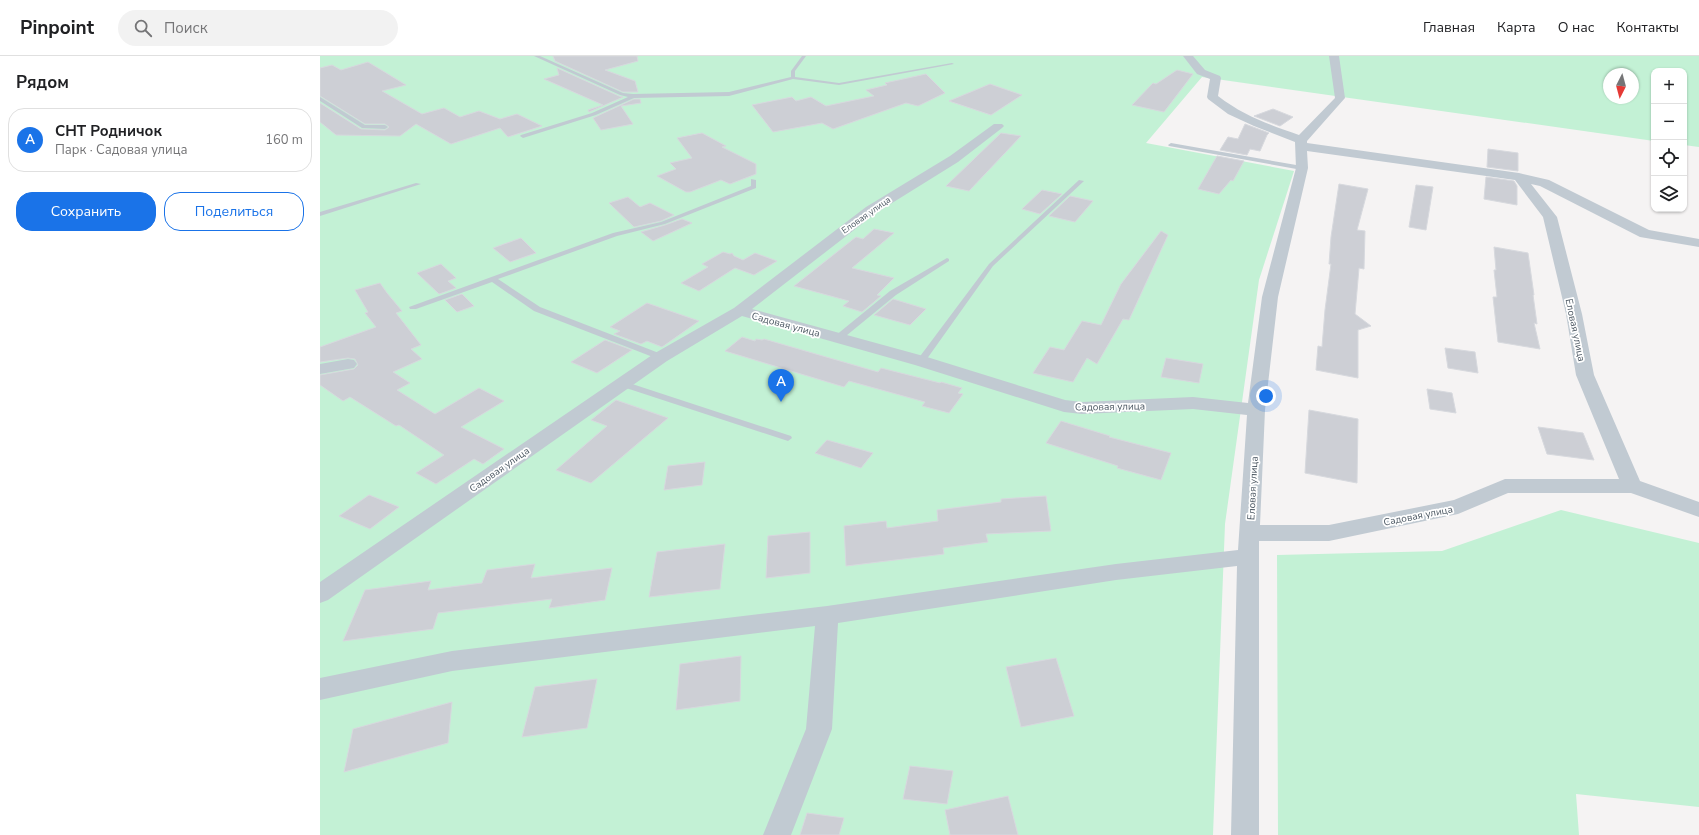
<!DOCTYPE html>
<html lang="ru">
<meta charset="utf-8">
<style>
:root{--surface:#fff;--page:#f2f2f2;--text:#202124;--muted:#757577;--line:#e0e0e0;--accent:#1a73e8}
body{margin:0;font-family:"Nunito Sans",sans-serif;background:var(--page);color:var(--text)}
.controls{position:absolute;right:12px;top:12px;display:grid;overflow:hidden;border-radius:8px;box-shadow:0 1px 3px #0004}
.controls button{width:36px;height:36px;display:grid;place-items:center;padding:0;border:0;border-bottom:1px solid var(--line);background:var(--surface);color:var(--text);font:20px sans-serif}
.compass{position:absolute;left:1283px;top:12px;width:36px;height:36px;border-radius:50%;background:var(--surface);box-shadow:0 1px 3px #0004;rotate:186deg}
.you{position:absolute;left:946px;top:340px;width:14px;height:14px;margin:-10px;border:3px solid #fff;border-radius:50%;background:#1a73e8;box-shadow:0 0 0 6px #1a73e833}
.badge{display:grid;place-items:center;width:26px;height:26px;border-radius:50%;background:var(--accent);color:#fff;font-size:13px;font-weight:700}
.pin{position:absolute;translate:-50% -33px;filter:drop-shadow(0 1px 2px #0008)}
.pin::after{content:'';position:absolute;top:21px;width:14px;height:12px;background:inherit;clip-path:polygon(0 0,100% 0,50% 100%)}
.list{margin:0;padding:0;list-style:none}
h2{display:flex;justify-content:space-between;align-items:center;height:52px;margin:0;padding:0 16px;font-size:17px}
h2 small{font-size:13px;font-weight:400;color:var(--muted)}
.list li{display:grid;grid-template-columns:26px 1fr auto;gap:12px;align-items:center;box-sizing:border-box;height:64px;margin:0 8px 8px;padding:0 8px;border:1px solid var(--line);border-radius:16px}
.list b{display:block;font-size:15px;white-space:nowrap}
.list p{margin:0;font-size:13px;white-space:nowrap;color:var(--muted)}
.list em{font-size:13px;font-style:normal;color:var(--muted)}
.actions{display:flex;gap:8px;padding:12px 16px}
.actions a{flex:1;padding:9px 0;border:1px solid var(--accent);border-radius:16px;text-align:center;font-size:14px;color:var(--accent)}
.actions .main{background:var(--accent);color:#fff}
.icon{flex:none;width:22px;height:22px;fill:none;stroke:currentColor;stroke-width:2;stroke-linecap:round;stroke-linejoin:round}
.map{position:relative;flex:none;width:1379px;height:779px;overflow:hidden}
header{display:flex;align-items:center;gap:24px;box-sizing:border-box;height:56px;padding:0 20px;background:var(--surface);border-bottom:1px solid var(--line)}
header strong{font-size:19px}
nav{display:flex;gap:22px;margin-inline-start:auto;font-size:14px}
.search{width:280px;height:36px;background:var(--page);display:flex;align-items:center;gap:10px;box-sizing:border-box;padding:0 14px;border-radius:22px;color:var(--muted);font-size:15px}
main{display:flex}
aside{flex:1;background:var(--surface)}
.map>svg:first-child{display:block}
.green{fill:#c3f1d5;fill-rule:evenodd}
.building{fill:#cdcfd5;stroke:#d7d9de}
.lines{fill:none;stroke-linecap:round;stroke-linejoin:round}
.service{fill:#c1cad2;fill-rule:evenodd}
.minor{fill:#c1cad2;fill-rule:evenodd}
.labels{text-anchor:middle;stroke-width:3.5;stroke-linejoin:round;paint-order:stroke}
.far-street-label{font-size:9px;fill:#4a5661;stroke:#fff}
.street-label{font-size:10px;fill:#4a5661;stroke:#fff}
</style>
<header>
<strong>Pinpoint</strong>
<div class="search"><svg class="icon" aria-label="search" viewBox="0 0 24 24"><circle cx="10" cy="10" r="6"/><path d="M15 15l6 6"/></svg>Поиск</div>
<nav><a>Главная</a><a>Карта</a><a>О нас</a><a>Контакты</a></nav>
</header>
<main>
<aside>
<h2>Рядом<small></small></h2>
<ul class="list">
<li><span class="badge">A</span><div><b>СНТ Родничок</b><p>Парк · Садовая улица</p></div><em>160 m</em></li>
</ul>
<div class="actions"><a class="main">Сохранить</a><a>Поделиться</a></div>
</aside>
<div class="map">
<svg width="1379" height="779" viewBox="0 0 1379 779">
<rect width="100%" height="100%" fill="#f5f3f3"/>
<path class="green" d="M0 0H1379V91L1364 89V15H1334V85L882 21 826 87 974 115 939 224 905 468 893 779H0ZM1289 18H1313V42H1289Z
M1241 454 1379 487V751L1256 738 1259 779H958L957 499 1122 495Z"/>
<path class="building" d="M233 0H317L318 5 285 14 315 25 318 36H303L235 5Z
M48 6 86 29 62 35 102 58 124 52 140 61 159 55 180 63 197 58 222 70 188 81 180 72 131 88 96 68 80 80 16 79 0 66V47L41 73 65 74 69 71 65 68H45L0 40V12L12 9 21 14Z
M237 12 299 40 303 41 269 56 268 54 283 49 224 23 239 19Z
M857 14 873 18 844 56 812 49 833 27 836 28Z
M606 18 625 37 598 50 586 47 513 73 502 67 453 76 432 49 472 41 476 45 491 41 506 50 554 40 546 34 567 29 565 27Z
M670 28 702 39 671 59 629 45Z
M314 43H320L321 47 301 50 313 68 281 74 273 62Z
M953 53 973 61 960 70 934 60Z
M925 68 949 77 947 79 940 95 930 93 927 99 900 94 908 81 918 83Z
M382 77 406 90 402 91 436 108V118L410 128 401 124 370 136H366L337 120 356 113 350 107 372 102 357 82Z
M681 77 701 80 649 135 626 130Z
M1168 93 1198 97V115L1167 111Z
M897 100 924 105 913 125 911 124 899 138 878 133Z
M1166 121 1194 125 1197 130V149L1164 143Z
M1019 128 1048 133 1037 174 1045 175 1044 213 1039 212 1035 258 1051 270 1038 274V322L996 314 998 290 1002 291 1005 254 1011 208H1009L1011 181Z
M1096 129 1113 131 1106 174 1089 171Z
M722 134 742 138 720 158 702 153Z
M750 140 773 145 755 166 729 160Z
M308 141 320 151 330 147 354 159 341 165 314 171 289 147Z
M362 163 372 167 333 185 321 176 345 169Z
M554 173 574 177 532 212 574 222 557 239 561 240 542 256 523 250 529 245 474 230 536 181 543 183Z
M841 175 848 179 809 264 803 263 777 308 767 302 753 326 713 317 730 291 744 294 762 265 781 269 801 228Z
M201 182 216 197 190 206 173 192Z
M1174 191 1208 197 1214 239H1213L1217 268 1214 267 1220 293 1178 286 1173 241H1177L1174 214H1176Z
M403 196 410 198 412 197 414 200 423 204 435 197 457 205 434 219 415 212 379 235 361 227 388 211 382 208Z
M121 208 136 222 128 225 136 232 119 238 97 217Z
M60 227 67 237 82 255 76 257 101 289 91 293 102 303 73 316 90 327 77 334 115 358 159 332 184 345 141 371 184 393 163 408 154 403 116 428 96 417 124 399 79 369 76 370 30 341 23 345 0 329V319L34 313 38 309 35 303 28 302 0 306V291L56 271 45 257 48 256 35 234Z
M142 238 154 250 137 256 125 244Z
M573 243 606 253 590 269 554 259Z
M327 247 379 265 342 291 327 285 321 288 294 278 300 275 290 271Z
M422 281 435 285 436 283 442 284 444 283 558 316 561 312 620 327 621 326 642 332 638 337 643 338 629 357 602 350 605 346 529 325 524 331 405 295Z
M285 284 312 294 277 317 251 306Z
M1125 292 1155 296 1158 317 1128 312Z
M846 302 883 308 879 327 841 321Z
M1107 333 1132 337 1136 357 1110 353Z
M296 344 348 362 271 427 236 414 287 370 271 364Z
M989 354 1038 363 1037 427 985 417Z
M741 365 790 380 789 381 851 397 841 424 797 412 798 410 726 387Z
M1218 371 1263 377 1274 404 1227 398Z
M507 384 553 397 541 412 495 397Z
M385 406 382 429 344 434 348 410Z
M49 439 79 451 50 473 19 460Z
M726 440 731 475 666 478 668 486 623 492 624 498 526 510 524 470 566 465 567 472 618 465 617 454 681 446V443Z
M490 476V517L446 522 448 480Z
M405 488 400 533 329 541 337 496Z
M215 508 211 522 292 512 285 544 229 552 232 543 118 557 113 573 23 585 45 534 111 525 108 534 162 527 167 514Z
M421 600 420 645 356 654 360 608Z
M736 602 754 660 701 671 686 611Z
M277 623 267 672 202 681 215 631Z
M132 646 128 687 24 716 33 673Z
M590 710 633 715 627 748 583 743Z
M688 740 698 779H630L625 754Z
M487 757 524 762 519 779H480Z"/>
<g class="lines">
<path class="service" d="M214 0H220L303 37 313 38 409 36 471 21V15L482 0H486L475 15V21L519 27 632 7 634 8 519 29 473 23 409 40 314 42 276 59 203 82 200 80 201 79 272 57 308 41 300 39Z
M0 41 45 69H65L68 71 65 73 42 72 0 45Z
M851 87 982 110 985 112 982 114 849 90 848 89Z
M431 123 436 124V132L345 168 297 180 178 223 220 251 344 299 345 301 344 303H338L214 255 172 226 96 253H90L89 251 293 177 341 166 431 130Z
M759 124 764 125 673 210 604 307H598L597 305 598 303 669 208Z
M96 127 101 128 0 160V156Z
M627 202 629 203V205L576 239 521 284H515L514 282 515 280 570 235Z
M303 325 471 380 472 382 468 385 465 384 300 330 299 328 300 326Z"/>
<path class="minor" d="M863 0H873L885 14 900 20 901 22 898 40C924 60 948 68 979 79L1015 42 1009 0H1019L1025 42 987 85V87L1199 117 1229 124 1329 174 1379 183V191L1320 181 1220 130 1211 128 1237 161 1262 258 1274 319 1320 425 1379 446V461L1311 437H1188L1138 458 1009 485H939V779H911L917 510 796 524 518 567 512 673 471 779H443L486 673 495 570 132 615 0 644V622L132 595 507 550 796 508 918 494 927 359 873 353 762 358 744 356 595 309 422 260 347 305 8 544 0 547V526L335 297 414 252 546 151 630 100 674 68H682L684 70 682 72 638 106 556 157 432 253 607 301 745 344 762 346 873 341 928 347 942 241 976 112 975 86 934 70 908 58 888 43 887 41 890 23 877 18ZM987 95 1195 124 1223 161 1246 258 1256 319 1299 423H1185L1134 444 1009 469H940L945 354 958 241 988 112Z
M28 303 34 304 37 308 34 312 0 318V308Z"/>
</g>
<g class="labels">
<g class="far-street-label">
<text transform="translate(546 159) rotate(-35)" y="3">Еловая улица</text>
</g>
<g class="street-label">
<text transform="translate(466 268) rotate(15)" y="4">Садовая улица</text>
<text transform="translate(1256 274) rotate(78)" y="4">Еловая улица</text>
<text transform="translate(790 350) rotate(-1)" y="4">Садовая улица</text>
<text transform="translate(179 413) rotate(-35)" y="4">Садовая улица</text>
<text transform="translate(932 432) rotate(-87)" y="4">Еловая улица</text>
<text transform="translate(1098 459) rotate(-11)" y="4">Садовая улица</text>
</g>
</g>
</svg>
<div class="controls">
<button>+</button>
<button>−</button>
<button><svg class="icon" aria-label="locate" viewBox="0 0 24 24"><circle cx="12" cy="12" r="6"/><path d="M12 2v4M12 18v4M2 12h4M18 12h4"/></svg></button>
<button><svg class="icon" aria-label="layers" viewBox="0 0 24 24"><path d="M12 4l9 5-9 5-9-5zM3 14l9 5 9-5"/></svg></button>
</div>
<svg class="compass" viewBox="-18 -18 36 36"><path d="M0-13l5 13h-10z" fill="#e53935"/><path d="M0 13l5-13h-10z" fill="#757577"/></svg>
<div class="you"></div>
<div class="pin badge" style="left:461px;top:346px">A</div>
</div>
</main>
